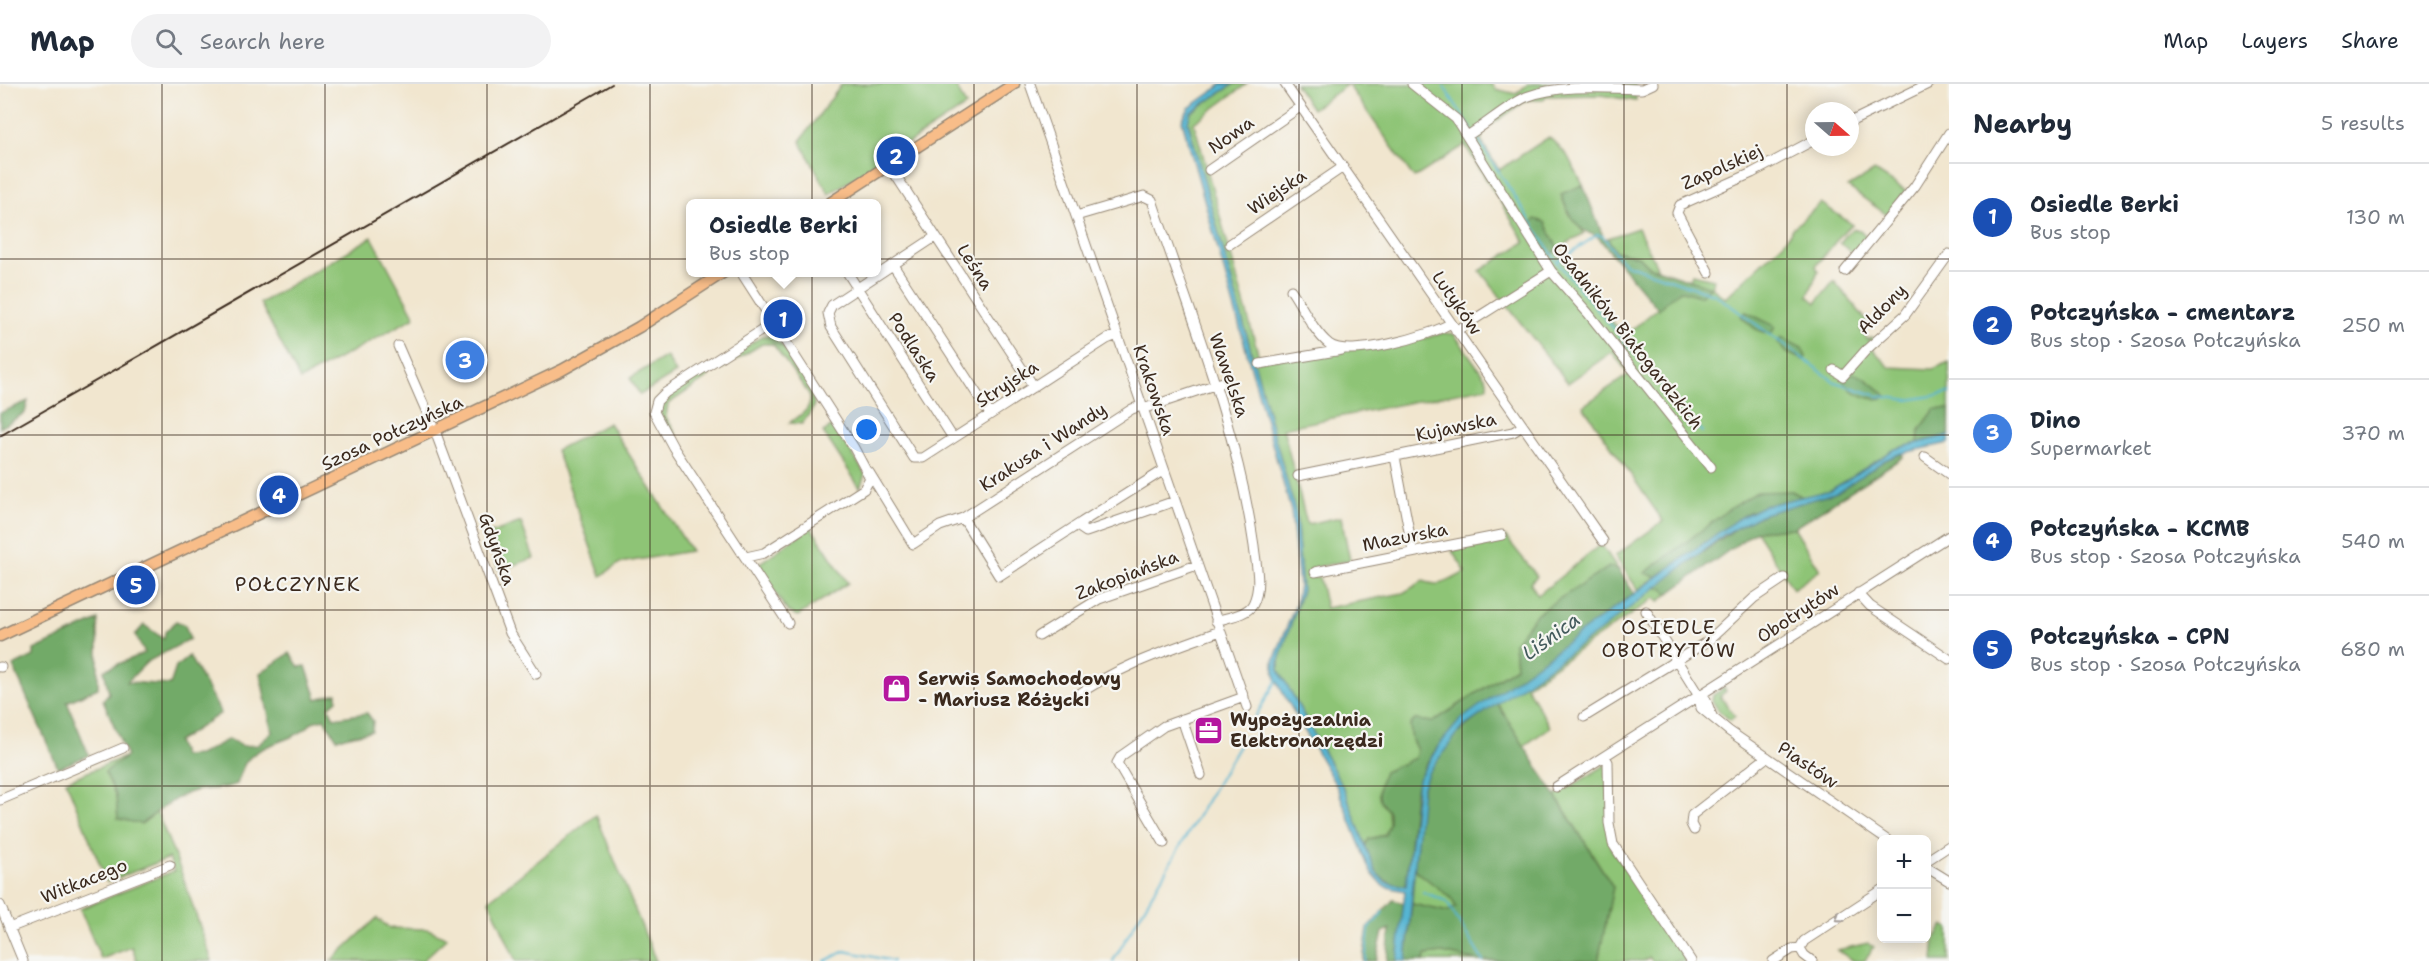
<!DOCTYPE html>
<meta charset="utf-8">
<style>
:root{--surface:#fff;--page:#f2f2f3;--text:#1f2937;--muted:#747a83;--line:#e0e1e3;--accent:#0f766e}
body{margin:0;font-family:"Shantell Sans",sans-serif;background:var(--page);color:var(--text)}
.controls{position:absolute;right:18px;bottom:18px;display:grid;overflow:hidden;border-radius:9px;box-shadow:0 3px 15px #0003}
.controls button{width:54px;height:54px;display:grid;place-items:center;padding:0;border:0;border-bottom:2px solid var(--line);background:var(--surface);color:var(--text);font:30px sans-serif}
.compass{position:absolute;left:1805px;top:18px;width:54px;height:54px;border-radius:50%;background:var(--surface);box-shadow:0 3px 15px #0003;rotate:110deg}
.you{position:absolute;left:867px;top:346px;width:21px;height:21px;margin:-15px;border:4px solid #fff;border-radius:50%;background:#1a73e8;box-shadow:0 0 0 9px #1a73e833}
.badge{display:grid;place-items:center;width:39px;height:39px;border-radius:50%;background:var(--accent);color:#fff;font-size:20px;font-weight:700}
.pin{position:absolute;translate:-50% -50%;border:3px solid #fff;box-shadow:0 2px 6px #0006}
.popup{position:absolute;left:686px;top:115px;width:195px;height:78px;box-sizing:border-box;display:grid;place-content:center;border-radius:9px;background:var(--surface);filter:drop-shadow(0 2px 4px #0005);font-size:20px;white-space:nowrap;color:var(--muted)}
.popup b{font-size:22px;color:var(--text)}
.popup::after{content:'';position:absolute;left:50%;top:100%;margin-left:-12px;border:12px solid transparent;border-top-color:var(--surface)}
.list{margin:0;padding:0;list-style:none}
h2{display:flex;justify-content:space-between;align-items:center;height:78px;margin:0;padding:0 24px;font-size:26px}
h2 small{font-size:20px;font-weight:400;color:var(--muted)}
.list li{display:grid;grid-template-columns:39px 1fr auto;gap:18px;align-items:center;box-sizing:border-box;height:108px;padding:0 24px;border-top:2px solid var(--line)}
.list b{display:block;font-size:22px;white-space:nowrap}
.list p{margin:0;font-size:20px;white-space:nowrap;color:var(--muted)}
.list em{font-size:20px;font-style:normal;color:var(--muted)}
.icon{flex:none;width:33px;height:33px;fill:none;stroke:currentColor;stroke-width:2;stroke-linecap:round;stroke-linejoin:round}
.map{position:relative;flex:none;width:1949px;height:877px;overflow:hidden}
header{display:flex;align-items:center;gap:36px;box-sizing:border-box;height:84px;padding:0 30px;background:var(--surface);border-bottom:2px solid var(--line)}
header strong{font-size:28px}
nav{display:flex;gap:33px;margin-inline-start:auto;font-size:21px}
.search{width:420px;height:54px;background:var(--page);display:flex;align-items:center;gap:15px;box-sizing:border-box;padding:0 21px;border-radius:33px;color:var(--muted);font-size:22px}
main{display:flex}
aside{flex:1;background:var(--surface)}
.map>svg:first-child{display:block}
.green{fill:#8ec476;stroke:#64774a;stroke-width:1.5}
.forest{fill:#72aa67;stroke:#566a42;stroke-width:1.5}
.water{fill:#54b5d3;stroke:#487078;stroke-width:1.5}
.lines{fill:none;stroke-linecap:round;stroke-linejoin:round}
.stream{stroke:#54b5d3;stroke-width:2}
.minor-casing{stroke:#968876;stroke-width:11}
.major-casing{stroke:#968876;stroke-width:13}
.minor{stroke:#fff;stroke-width:9}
.major{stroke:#f8bd89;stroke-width:10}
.rail{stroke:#3b2a1e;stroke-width:2}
.oneway{stroke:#a79f9a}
.grid{fill:none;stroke:#3b2a1e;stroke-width:1.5;stroke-opacity:0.55}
.labels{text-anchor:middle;stroke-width:4.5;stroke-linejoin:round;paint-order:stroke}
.street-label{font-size:18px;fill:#3b2a1e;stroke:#f6f6f2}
.poi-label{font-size:18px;font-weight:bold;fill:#3b2a1e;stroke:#f6f6f2;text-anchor:start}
.neighbourhood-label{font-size:20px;letter-spacing:1.5px;fill:#3b2a1e;stroke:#f6f6f2}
.water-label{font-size:20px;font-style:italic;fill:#445b5d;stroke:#f6f6f2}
</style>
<header>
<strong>Map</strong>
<div class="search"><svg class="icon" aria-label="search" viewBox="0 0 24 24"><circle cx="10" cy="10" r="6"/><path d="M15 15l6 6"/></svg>Search here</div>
<nav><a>Map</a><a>Layers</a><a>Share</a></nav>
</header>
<main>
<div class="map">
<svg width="1949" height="877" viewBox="0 0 1949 877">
<rect width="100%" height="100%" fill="#f6f6f2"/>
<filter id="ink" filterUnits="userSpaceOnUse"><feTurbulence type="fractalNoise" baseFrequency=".0167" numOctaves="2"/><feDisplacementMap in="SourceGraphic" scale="12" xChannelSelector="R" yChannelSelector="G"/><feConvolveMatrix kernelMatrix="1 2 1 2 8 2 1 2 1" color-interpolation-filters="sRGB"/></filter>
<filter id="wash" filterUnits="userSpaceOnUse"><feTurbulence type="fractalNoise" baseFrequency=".008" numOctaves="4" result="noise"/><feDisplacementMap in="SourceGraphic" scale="24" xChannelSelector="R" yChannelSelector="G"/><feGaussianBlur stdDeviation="1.35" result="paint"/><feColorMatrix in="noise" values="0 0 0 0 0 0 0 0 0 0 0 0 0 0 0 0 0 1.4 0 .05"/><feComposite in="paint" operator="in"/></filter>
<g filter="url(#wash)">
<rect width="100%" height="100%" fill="#f1e6cf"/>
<path class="green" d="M842 0H955L966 22 829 110 800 57Z
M1234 0H1247L1194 39 1260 276 1426 254 1443 249 1454 250 1487 296V303L1283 344 1307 440 1341 433 1350 476 1312 484 1313 494 1319 493 1326 524 1403 509 1423 497C1442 505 1450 495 1466 488L1452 467 1506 453 1537 492 1530 499 1538 511 1601 460 1618 485 1609 483 1514 559 1516 583 1433 638 1415 636 1410 641 1412 656 1417 666 1415 674 1384 688 1389 740 1385 751 1369 755 1365 762 1345 707 1279 586V577L1302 506 1296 430 1188 38 1190 29Z
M1295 0H1348L1312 25Z
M1352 0H1491L1496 5 1516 10 1528 0H1635L1636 17 1601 11 1546 12 1543 16H1527L1484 46 1481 57 1499 86 1549 53 1567 71 1583 101 1561 111 1568 129 1584 149 1555 167 1624 252 1680 206 1700 212 1710 203 1690 196 1692 190 1714 195 1711 203 1725 214 1784 158 1794 143 1821 119 1853 141 1845 146 1816 182 1818 187 1808 212 1816 219 1834 197 1868 238 1860 245 1868 256 1872 253 1878 259 1872 264 1889 283 1933 285 1949 278V351L1895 365 1831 406 1703 458 1638 506 1615 472 1663 437 1583 322 1629 290 1612 268 1568 299 1480 187 1525 158 1465 61 1414 94 1349 2Z
M1875 87 1906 107 1887 131 1848 103Z
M1638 144 1658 185 1648 182 1638 172 1615 167 1608 154Z
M1854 145 1860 146 1868 154 1855 172 1840 159 1848 148Z
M372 153 415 233 300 296 260 219Z
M762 252H769L782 261 813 306 814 323 802 340 789 339C800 331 814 325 809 310L773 260H762L721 285 717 283Z
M666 272 676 289 640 311 630 294Z
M706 287 710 290 707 294 668 320 666 333 676 350 673 355C665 342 655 331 663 315Z
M609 339 691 467 620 479 601 492 556 366Z
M834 341 865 390 860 404 823 348Z
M521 438 534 474 499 486 486 451Z
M811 443 848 499 798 532 788 528 757 481Z
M1794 444 1820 486 1793 505 1756 447Z
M1655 503 1664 505 1668 510 1659 518 1655 514 1526 602 1550 643 1524 662 1497 619 1599 548Z
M1724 604 1726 607 1720 612 1735 632 1730 636 1719 627 1712 617 1713 611Z
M127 672 105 688 116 712 118 734 141 740 157 728 180 785 212 877H137L132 863 101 875 80 825 174 787 169 774 107 798 66 697Z
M1607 680 1611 764 1688 877H1652L1649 873 1644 877H1598L1613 803 1556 712Z
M596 731 656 877H516L489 816Z
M1414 785 1451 814 1456 823 1449 828 1412 820Z
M377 834 389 844 428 845 447 854 422 877H331Z
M1944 841 1949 844V877H1933L1935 854Z
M1868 859 1874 863 1864 877H1854L1837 866Z
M1443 869 1478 877H1424L1425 871Z"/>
<path class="forest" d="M1583 101 1604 155 1608 154 1615 167 1638 172 1648 182 1711 203 1700 212 1680 206 1658 225 1597 152C1576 147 1568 130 1561 110Z
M1535 135 1545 138 1558 165 1548 173 1527 145Z
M1746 228 1775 242 1772 249C1757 249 1751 242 1741 232Z
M1781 253 1802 264 1806 273 1804 276 1787 269 1778 259Z
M1848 289C1862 288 1877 304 1887 312 1873 320 1850 309 1843 296Z
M28 317 25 329 0 344V329Z
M1935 325H1949V351L1918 359 1919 347Z
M1903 369V373L1794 444 1756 447 1668 510 1664 505 1655 503 1742 440 1769 428 1837 408 1885 376Z
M1792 407 1803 413 1749 428 1656 493 1645 489 1732 423 1757 408Z
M1609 483 1618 485 1634 509 1515 598 1439 661 1424 683 1415 708 1406 802C1376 799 1374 787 1365 762L1369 755 1385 751 1389 740V728C1375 715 1377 704 1384 688L1415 674 1417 666 1412 656 1410 641 1415 636 1433 638 1516 583 1514 559 1537 529Z
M98 536V604L67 618 89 671 58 684 13 582 34 572V566Z
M176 537 185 541 190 555 147 578 127 598 170 601 176 583 189 572 221 629 177 658 183 672 199 671 229 655 242 662 258 661 272 648 260 589 290 569 299 583 306 582 317 615 337 609V616L329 623 334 634 367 629 373 637 372 647 337 655 324 635 312 638C297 659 262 656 246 678 242 683 240 693 237 700 223 706 214 704 199 706 178 709 158 728 141 740L118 735 116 712 105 688 127 672 103 616 109 609 104 586 145 569 135 551 144 541 164 555 165 548Z
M1497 619 1613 803 1598 877H1478L1443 869 1425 871 1424 877H1406L1412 820 1448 828 1456 823 1451 814 1414 785C1418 759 1417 731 1422 706 1431 666 1466 641 1497 619Z
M1393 816 1404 819 1397 877H1387L1390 845 1383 848 1376 877H1363L1368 844Z"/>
<path class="water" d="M1223 0H1234L1191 28 1188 38 1296 430 1302 506 1279 577V586L1345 707 1375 787 1385 798 1406 802 1418 695 1439 661 1460 636 1736 436 1763 422 1831 406 1895 365 1949 351V359L1899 370 1885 376 1837 408 1761 431 1725 450 1599 548 1461 645 1428 689 1422 705 1406 877H1397L1405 807 1383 802 1370 787 1337 703 1280 604 1274 589V577L1296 519 1299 501 1291 427 1182 36 1189 24Z"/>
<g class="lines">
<path class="stream" d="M1444 3 1472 46
M1475 51 1557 178 1702 348
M1557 178 1597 151 1603 152 1618 173 1626 180 1716 211 1835 298 1878 312 1909 316 1949 309
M1248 645 1277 596
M1423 808 1446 817 1483 877
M825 877 845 867 893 877
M1113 877 1244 653
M1365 877 1369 845 1384 827"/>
</g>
</g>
<g filter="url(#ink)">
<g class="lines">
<defs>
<path id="minor" d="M1030 0 1247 623
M1285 0 1603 457
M1412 0 1456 35 1551 187 1588 229 1711 383
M1850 38 1928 0
M1467 52C1487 40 1505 23 1526 13 1560 0 1605 4 1642 5L1653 0
M889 81 1034 303
M1209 86 1300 23
M1076 132 1144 112 1152 116C1190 230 1237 342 1254 462 1256 481 1262 502 1253 520 1247 531 1228 533 1216 537
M935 153 832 221 828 229 831 243 914 374H923L1107 255 1117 251
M1230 160 1343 83
M893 181 990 330
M1845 187 1915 102 1949 49
M741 188 854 364 870 394 864 405 764 469 746 473
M847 188 953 354
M1709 189 1677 129 1680 121 1752 89 1814 56
M1291 206C1302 222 1313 247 1329 260 1348 275 1431 252 1451 239
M773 239 665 309 657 317 654 328 673 363 788 539
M1456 247 1551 187
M398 262 435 347 510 549 536 590
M1260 280 1342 266
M1834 286 1843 292 1866 266 1905 231 1949 170
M1143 325 1226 297
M1395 373 1413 468
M1925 373 1949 390
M1164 386 1082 438 1080 444 1086 448 1175 417
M869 388 913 460 940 442 963 434 1132 325 1141 322
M1298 392 1513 348 1523 342
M963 434 999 492 1082 438
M1315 488 1502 451
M1858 509 1870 522 1949 575
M1646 527 1699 612 1705 614 1712 632
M1039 552 1099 515 1197 481
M0 583H1
M1699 612 1701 624 1729 647 1887 756
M1075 613C1119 581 1169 566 1220 547
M1584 633 1708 557 1754 514 1784 494
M1182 635 1201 691
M1605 673 1608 678 1609 739 1613 760 1691 877
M1556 703 1949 452
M0 716 123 664
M1694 746 1691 740 1692 731 1767 673
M1164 759 1117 679 1121 672 1164 642 1244 613
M1926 777 1949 762
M1926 783 1949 797
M0 821 23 877
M9 844 170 781
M1800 864 1804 857 1882 806
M1800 864 1804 871 1812 877
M1773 877 1792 865 1800 864"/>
<path id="major" d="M830 119 1014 0
M0 552 562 286 639 243 724 188"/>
</defs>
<use href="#minor" class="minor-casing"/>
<use href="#major" class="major-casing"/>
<use href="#minor" class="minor"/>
<use href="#major" class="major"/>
<path class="rail" d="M0 352 612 0"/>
</g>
<defs><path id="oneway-chevron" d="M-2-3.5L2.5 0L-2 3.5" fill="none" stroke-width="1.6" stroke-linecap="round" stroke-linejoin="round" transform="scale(1.5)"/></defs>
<use class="oneway" href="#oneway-chevron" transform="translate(1839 834) rotate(146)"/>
</g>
<path class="grid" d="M162 0V877M325 0V877M487 0V877M650 0V877M812 0V877M974 0V877M1137 0V877M1299 0V877M1462 0V877M1624 0V877M1787 0V877M0 175H1949M0 351H1949M0 526H1949M0 702H1949"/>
<defs>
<symbol id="shop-square" viewBox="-11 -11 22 22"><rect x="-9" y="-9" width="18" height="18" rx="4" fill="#b5179e" stroke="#f6f6f2"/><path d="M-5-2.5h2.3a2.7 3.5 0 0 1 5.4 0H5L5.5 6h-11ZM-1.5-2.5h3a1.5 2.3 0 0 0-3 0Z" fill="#fff"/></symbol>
<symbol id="office-square" viewBox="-11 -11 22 22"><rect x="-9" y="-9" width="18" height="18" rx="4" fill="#b5179e" stroke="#f6f6f2"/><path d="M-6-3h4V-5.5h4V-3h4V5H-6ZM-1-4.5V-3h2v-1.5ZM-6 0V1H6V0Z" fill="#fff"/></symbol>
</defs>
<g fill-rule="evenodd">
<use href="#shop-square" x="880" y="588" width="33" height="33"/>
<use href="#office-square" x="1192" y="630" width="33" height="33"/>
</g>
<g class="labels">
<g class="street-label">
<text transform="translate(1231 51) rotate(-35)" y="6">Nowa</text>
<text transform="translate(1722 83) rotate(-24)" y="6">Zapolskiej</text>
<text transform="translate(1277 108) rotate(-34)" y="6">Wiejska</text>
<text transform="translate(975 183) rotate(57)" y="6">Leśna</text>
<text transform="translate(1457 219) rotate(55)" y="6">Lutyków</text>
<text transform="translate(1882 225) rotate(-46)" y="6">Aldony</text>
<text transform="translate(1628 252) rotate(52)" y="6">Osadników Białogardzkich</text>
<text transform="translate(914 263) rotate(57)" y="6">Podlaska</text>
<text transform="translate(1229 291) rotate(71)" y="6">Wawelska</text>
<text transform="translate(1007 300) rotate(-33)" y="6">Stryjska</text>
<text transform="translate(1154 306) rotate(71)" y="6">Krakowska</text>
<text transform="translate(1456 343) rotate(-12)" y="6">Kujawska</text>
<text transform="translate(392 349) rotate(-25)" y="6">Szosa Połczyńska</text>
<text transform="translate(1043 363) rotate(-33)" y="6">Krakusa i Wandy</text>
<text transform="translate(1405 453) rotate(-11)" y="6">Mazurska</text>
<text transform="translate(497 465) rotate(70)" y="6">Gdyńska</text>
<text transform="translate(1127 491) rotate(-21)" y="6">Zakopiańska</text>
<text transform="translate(1798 529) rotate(-33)" y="6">Obotrytów</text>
<text transform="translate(1808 681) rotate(34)" y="6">Piastów</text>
<text transform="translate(84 797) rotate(-22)" y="6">Witkacego</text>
</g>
<g class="poi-label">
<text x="918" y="601">Serwis Samochodowy<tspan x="918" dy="21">- Mariusz Różycki</tspan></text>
<text x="1230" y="642">Wypożyczalnia<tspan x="1230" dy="21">Elektronarzędzi</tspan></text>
</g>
<g class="neighbourhood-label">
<text x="298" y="507">POŁCZYNEK</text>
<text x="1669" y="550">OSIEDLE<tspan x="1669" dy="23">OBOTRYTÓW</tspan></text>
</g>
<g class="water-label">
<text transform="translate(1551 552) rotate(-36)" y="7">Liśnica</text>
</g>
</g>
</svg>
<div class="controls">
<button>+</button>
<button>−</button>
</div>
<svg class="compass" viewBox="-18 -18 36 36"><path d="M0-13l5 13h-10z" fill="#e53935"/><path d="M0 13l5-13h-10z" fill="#747a83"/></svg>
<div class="you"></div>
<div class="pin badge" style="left:783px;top:235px;background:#1a4fb4">1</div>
<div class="popup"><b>Osiedle Berki</b>Bus stop</div>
<div class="pin badge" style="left:896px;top:72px;background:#1a4fb4">2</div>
<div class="pin badge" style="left:465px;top:276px;background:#3f7fe0">3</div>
<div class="pin badge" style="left:279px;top:411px;background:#1a4fb4">4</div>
<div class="pin badge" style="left:136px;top:501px;background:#1a4fb4">5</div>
</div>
<aside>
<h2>Nearby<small>5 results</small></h2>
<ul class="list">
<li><span class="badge" style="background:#1a4fb4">1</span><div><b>Osiedle Berki</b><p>Bus stop</p></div><em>130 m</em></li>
<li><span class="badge" style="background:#1a4fb4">2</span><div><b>Połczyńska - cmentarz</b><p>Bus stop · Szosa Połczyńska</p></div><em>250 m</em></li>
<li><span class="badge" style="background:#3f7fe0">3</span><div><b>Dino</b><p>Supermarket</p></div><em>370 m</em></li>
<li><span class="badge" style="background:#1a4fb4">4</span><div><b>Połczyńska - KCMB</b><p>Bus stop · Szosa Połczyńska</p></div><em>540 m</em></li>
<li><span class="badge" style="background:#1a4fb4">5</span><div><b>Połczyńska - CPN</b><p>Bus stop · Szosa Połczyńska</p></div><em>680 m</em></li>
</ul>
</aside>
</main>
